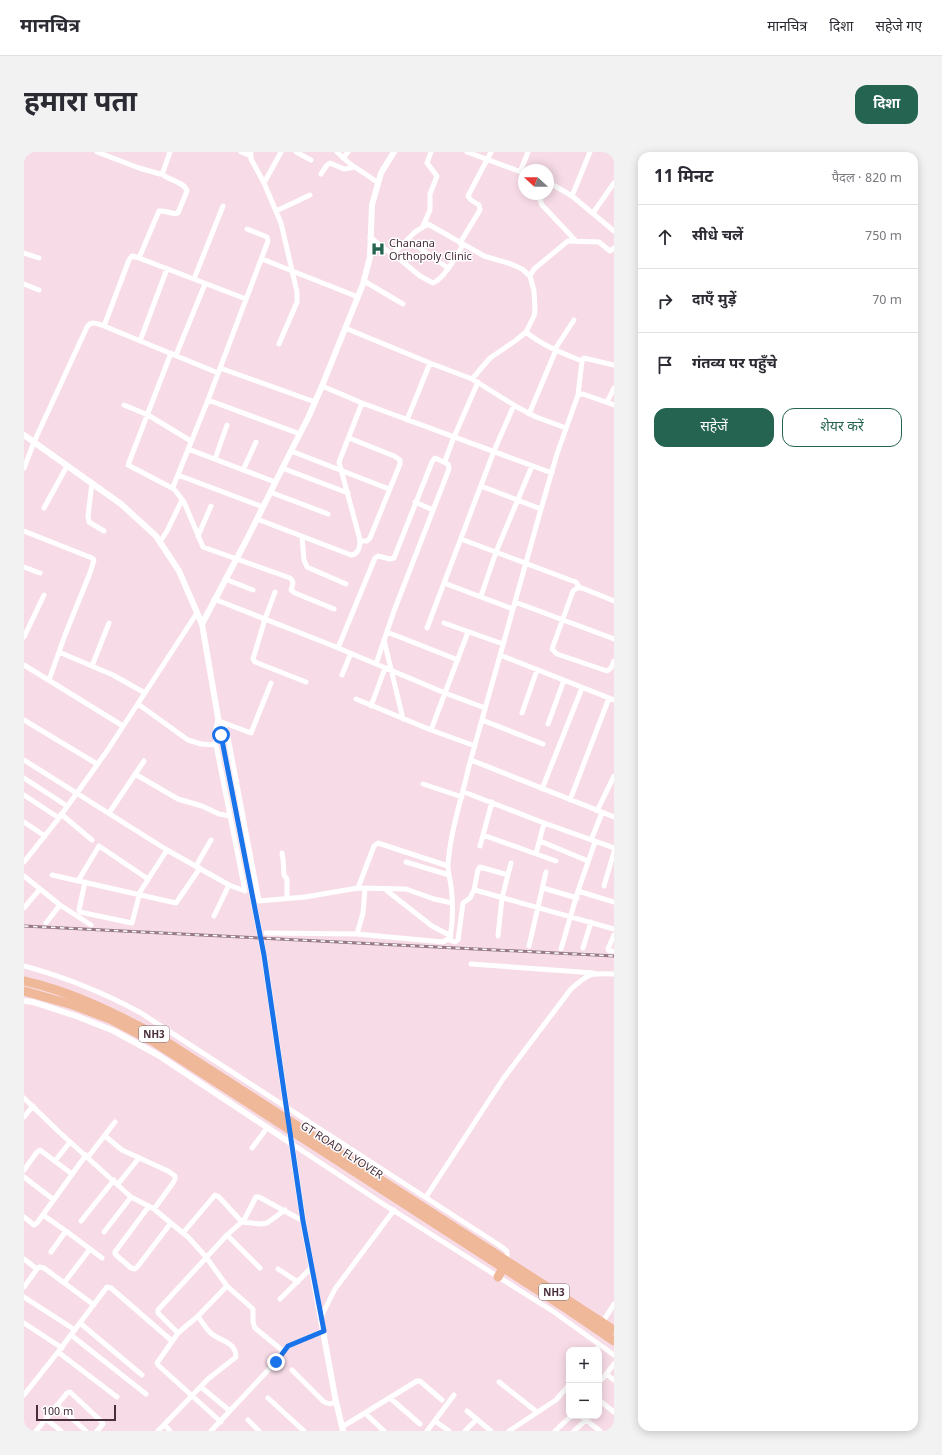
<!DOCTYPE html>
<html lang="hi">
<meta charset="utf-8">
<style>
:root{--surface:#fff;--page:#f2f2f3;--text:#2b2b33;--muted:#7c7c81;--line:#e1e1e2;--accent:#256451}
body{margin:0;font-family:Georgia,"Noto Sans Devanagari",serif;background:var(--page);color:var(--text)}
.controls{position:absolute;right:12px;bottom:12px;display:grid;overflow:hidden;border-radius:8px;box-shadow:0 2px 10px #0003}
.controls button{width:36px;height:36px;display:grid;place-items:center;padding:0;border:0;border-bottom:1px solid var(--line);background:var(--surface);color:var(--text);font:20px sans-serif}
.compass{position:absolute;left:494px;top:12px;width:36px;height:36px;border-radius:50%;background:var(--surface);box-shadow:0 2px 10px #0003;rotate:291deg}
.scale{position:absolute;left:12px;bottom:10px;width:80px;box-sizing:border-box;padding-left:4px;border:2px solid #492e3b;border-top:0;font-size:11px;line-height:14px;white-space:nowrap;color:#492e3b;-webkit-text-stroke:3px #fff;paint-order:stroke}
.stop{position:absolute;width:12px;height:12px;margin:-9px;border:3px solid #1a73e8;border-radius:50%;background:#fff}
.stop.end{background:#1a73e8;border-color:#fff;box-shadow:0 1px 4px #0008}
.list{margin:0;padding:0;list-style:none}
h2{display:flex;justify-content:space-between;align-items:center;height:52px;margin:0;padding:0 16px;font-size:17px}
h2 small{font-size:13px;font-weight:400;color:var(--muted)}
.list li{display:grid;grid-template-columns:26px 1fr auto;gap:12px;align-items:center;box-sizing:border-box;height:64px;padding:0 16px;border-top:1px solid var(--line)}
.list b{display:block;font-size:15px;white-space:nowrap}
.list em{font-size:13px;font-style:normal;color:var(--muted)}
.actions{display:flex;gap:8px;padding:12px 16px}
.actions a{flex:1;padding:9px 0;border:1px solid var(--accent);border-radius:12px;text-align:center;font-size:14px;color:var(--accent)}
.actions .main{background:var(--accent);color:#fff}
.icon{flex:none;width:22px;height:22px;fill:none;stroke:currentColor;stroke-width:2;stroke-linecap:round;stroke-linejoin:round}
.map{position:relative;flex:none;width:590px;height:1279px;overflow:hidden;border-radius:12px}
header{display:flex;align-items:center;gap:24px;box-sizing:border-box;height:56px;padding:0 20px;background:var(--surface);border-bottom:1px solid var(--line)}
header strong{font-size:19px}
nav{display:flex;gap:22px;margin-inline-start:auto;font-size:14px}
.intro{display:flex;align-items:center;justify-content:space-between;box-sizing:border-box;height:96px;padding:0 24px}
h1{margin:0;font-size:28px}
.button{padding:10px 18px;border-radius:12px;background:var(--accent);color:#fff;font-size:14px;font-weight:700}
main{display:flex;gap:24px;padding:0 24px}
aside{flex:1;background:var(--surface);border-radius:12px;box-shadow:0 2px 10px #0003}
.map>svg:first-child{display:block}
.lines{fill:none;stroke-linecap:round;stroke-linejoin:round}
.minor{stroke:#fff;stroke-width:5}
.tertiary{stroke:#fff;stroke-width:6}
.trunk{stroke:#efb898;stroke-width:9}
.rail-casing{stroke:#967a87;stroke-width:3}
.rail{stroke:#fff;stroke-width:1.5;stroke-dasharray:4.5;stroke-linecap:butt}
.route{stroke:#1a73e8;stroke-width:5}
.labels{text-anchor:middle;stroke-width:3;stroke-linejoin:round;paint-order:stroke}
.shield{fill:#fff;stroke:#806d76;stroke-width:1}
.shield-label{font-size:10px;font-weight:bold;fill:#492e3b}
.poi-label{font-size:11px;fill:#492e3b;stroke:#fff;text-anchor:start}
.street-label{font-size:11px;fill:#492e3b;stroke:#fff}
</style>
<header>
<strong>मानचित्र</strong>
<nav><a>मानचित्र</a><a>दिशा</a><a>सहेजे गए</a></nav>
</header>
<div class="intro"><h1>हमारा पता</h1><a class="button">दिशा</a></div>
<main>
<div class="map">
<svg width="590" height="1279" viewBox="0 0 590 1279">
<rect width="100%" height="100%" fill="#f7dbe7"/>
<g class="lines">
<path class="minor" d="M73 0 115 16 136 22 139 20 146 0
M217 0 227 4
M227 0V7L240 31 257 71 273 140V150L255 192
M272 0 287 8
M313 0 325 11 353 30
M443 0 500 21
M319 6 324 0
M496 20 504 0
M297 22 303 13 306 11 320 17 331 15
M524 30 548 44 590 79
M240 31 257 0
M519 42 516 48 518 53 551 88
M548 44 566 0
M252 59 286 43
M569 61 590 31
M399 74 406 58V42L413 24 403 11 407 0
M346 85 366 101H370L391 80 404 72 460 104 487 112 498 117 506 124
M436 91 456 58 455 53 447 48 444 44 467 0
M390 92 424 116
M0 101 15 106
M368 101 396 124 409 131C420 127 433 103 439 93
M115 106 135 59C142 58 148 63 154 61L163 39C161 30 144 28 138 22
M238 107 334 145
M170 127 199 54
M340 129 379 152
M0 132 15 138
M80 174 105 108 108 104 115 106 222 147
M321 176 406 211 448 227 493 255 512 265 542 276
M502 180C519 194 538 201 558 209
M116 189 143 117
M531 197 550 168
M147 201 104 313 150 337 160 350 179 395 266 426 268 428 269 431 267 438 271 441 310 457
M152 203 181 132
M196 216 291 250
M448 227 466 206 491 189 502 180 510 164 511 158 510 139 506 124 510 117 544 89 575 90 586 99 590 96
M298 234 338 251 528 321
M554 243 558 209 560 206 590 213
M184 248 276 282
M583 250 590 236
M100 253 124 263 167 289
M505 262 532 198
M383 268 406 211
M325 286 370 304 376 308V312L346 386 343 389H336
M164 297 251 330
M267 299 365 337
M191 307 203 273
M421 309 430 285 454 230
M0 316 10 290 63 175C68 168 73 172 80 174L194 221
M258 316 324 341
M219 318 232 290
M154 323 239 355
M68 331 64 364 65 370 80 379
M457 334 517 357
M149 335 184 248 244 89 243 85 223 77
M246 340 304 362
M391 350 409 358
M20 356 43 314
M233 367 327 403C336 402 337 391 335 384L315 310 338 251
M0 379 68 406 70 408 66 421 41 483 25 528
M174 384 187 354
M278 385 280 408 283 415 322 432
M437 387 546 428 552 430 555 435
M136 390 143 379 158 348
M0 415 16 421
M201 427 229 438
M420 431 489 457
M251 440 241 467 229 507 231 510 282 530
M457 444 472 400 508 314
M190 447 307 493 421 541 461 556
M590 449 558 436H553L549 439 528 497 533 502 583 519 587 516 590 509
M491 450 590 487
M420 471 479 492
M403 476 470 299 490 253
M363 480 434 508
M0 485 20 443
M360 488 379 567
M314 496 351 406 354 404 366 407 370 406 408 310 411 306 424 312 425 317 370 459 352 512
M35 500 89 523 121 541
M476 503 590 548
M0 513 99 574
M68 514 85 471
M318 523 327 501
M332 547 407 578 451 594
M114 552 164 588 177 592 192 593
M347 554 361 516
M498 561 513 518
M0 568 73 612
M458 568 519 592
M195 569 203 580 235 749 281 745 334 736 382 737 410 747 428 751
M195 569 227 581 247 531
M524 572 540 528
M407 578 444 480
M0 608 143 698 205 733 221 739 192 593 191 580 194 568
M447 608 590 665
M111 622 154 647 178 654 195 662 206 664
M0 626 43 654
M399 632 438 645
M518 637 558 536
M440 640 520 671 590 696
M0 643 35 666
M546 648 585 546
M573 659 590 624
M85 661 120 609
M37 662 68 688
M0 670 21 684
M459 683 532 709
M567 688 578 661
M516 689 564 709
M456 694 468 650
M258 701 259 707 260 723 263 727V746
M512 702 520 671
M0 710 35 666 83 599 173 461
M382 710 425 723
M172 714 187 688
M28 723 152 751 176 716
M0 724 36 753 67 773
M54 729 75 694 124 727
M61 730 55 758 56 760 108 771 116 740 143 698
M580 734 590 700
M334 736 350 694 354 691 424 714
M519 736 553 746
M362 738 408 774 427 784
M450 738 454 718 456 715 484 723
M554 739 590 750
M0 756 16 737
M190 764 205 733
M22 771 36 753
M242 781 333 782 419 790 426 786C429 770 429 750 427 734 426 727 424 720 424 713 426 680 438 646 445 614L517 357 533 302 554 243 559 242 590 253
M333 782 339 761 341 736
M590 783 584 797 585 799H590
M474 784 478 746 487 711
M425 788 431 790 434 788 439 751 446 746 449 740 451 738 590 777
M505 794 522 720
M559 796 567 770
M537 797 554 739 571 690
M447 812 570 821
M0 814C41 825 80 841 117 861L475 1093 483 1099V1109
M0 946 34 979 107 1045 130 1057 165 1086 182 1105 203 1134 229 1157V1170L231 1176 259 1199
M0 965 9 954
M81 984 98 998 144 1019 151 1024V1027L149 1031 130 1057
M268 992 356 1050 530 1160 590 1203
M228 996 243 976
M64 1005 91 970
M31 1009 46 990
M0 1018 13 1000 16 998 48 1022
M0 1025 30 1048
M94 1032 115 1006
M402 1045 479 927 547 837C565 821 566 821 590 822
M125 1054 91 1100V1102L107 1116 111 1117 114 1114 147 1071
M19 1063 42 1079 78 1106
M0 1065 10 1073 13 1071 62 1003
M57 1069 90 1028
M80 1080 107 1045
M159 1081 191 1043 195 1045 218 1070 237 1072 243 1071 261 1058
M203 1083 220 1068 232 1045H235L279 1069
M27 1100 42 1079
M0 1107 13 1117 15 1115 20 1116 70 1153
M254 1117 274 1130
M40 1131 66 1097
M0 1135 13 1117
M0 1145 51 1178
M256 1147 288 1115
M297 1165 311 1137 370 1058
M0 1171 38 1196
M56 1171 118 1223
M578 1171 590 1152
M154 1181 134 1161V1158L203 1083 236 1116
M47 1183 122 1242
M572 1198 576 1193
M34 1200 93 1245
M268 1218 300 1250 306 1252 312 1250
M582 1222 590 1228
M475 1230 513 1260
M575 1231 590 1212
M177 1235 206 1259
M0 1243 34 1200 83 1135 87 1136 148 1189
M244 1246 280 1279
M366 1246 396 1272
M575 1248 590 1260
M33 1253 62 1279
M443 1259 467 1279
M341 1261 360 1279
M557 1264 576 1279
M22 1267 37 1279
M224 1268 235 1279
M411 1269 425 1279
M197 1270 134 1213 133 1211 154 1181 174 1164 203 1134
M141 1273 146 1279
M318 1275 393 1229H396L418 1248
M12 1279 43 1241 46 1240 78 1270 79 1272 73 1279
M134 1279 184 1227 212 1205C212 1190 197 1189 188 1182 182 1177 178 1170 174 1164
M187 1279 248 1214 262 1196 266 1193 299 1179
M403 1279 430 1243
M441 1279 453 1267
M485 1279 532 1248 545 1233
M531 1279 547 1264
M550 1279 562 1268"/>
<path class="tertiary" d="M0 283 97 352 132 384 155 419 178 472 197 583 240 803 279 1069 311 1245 319 1279
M178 472 222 389 267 299 284 266 298 234 339 132 346 105 348 53 357 21 370 0
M0 849 9 850 52 864 90 879 134 903 268 992"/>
<path class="trunk" d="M0 829C48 840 91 861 135 885L590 1178
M0 839 49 853 86 867 130 890 543 1157 590 1189
M474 1125 479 1116"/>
<defs>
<path id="rail" d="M0 774 590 804"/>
</defs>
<use href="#rail" class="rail-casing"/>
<use href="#rail" class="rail"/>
</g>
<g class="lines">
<path class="route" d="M197 583 240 803 279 1069 300 1179 264 1194 252 1210"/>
</g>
<defs>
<symbol id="hospital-bare" viewBox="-9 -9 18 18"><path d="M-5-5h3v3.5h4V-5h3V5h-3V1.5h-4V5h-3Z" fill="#256451" stroke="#fff" stroke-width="2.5" paint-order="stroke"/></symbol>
</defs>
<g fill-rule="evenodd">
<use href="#hospital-bare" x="344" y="87" width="20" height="20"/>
</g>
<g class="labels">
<g class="shield">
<rect x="115" y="874" width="30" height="16" rx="3"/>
<rect x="515" y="1132" width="30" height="16" rx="3"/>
</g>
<g class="shield-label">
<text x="130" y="886">NH3</text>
<text x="530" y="1144">NH3</text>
</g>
<g class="poi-label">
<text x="365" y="95">Chanana<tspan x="365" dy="13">Orthopoly Clinic</tspan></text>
</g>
<g class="street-label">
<text transform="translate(318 998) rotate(33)" y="4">GT ROAD FLYOVER</text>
</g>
</g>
</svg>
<div class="controls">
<button>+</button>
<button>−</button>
</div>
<svg class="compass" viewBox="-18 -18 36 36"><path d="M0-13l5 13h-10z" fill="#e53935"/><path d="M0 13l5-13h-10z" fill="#7c7c81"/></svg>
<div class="scale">100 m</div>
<div class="stop" style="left:197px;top:583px"></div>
<div class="stop end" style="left:252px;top:1210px"></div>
</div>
<aside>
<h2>11 मिनट<small>पैदल · 820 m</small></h2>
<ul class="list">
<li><svg class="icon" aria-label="ahead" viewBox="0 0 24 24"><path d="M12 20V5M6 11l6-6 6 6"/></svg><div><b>सीधे चलें</b></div><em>750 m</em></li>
<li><svg class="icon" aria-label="right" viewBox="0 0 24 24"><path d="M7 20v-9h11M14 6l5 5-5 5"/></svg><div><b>दाएँ मुड़ें</b></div><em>70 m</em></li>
<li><svg class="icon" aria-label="arrive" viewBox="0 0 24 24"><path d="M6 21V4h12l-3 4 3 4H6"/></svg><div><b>गंतव्य पर पहुँचे</b></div></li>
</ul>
<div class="actions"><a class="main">सहेजें</a><a>शेयर करें</a></div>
</aside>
</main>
